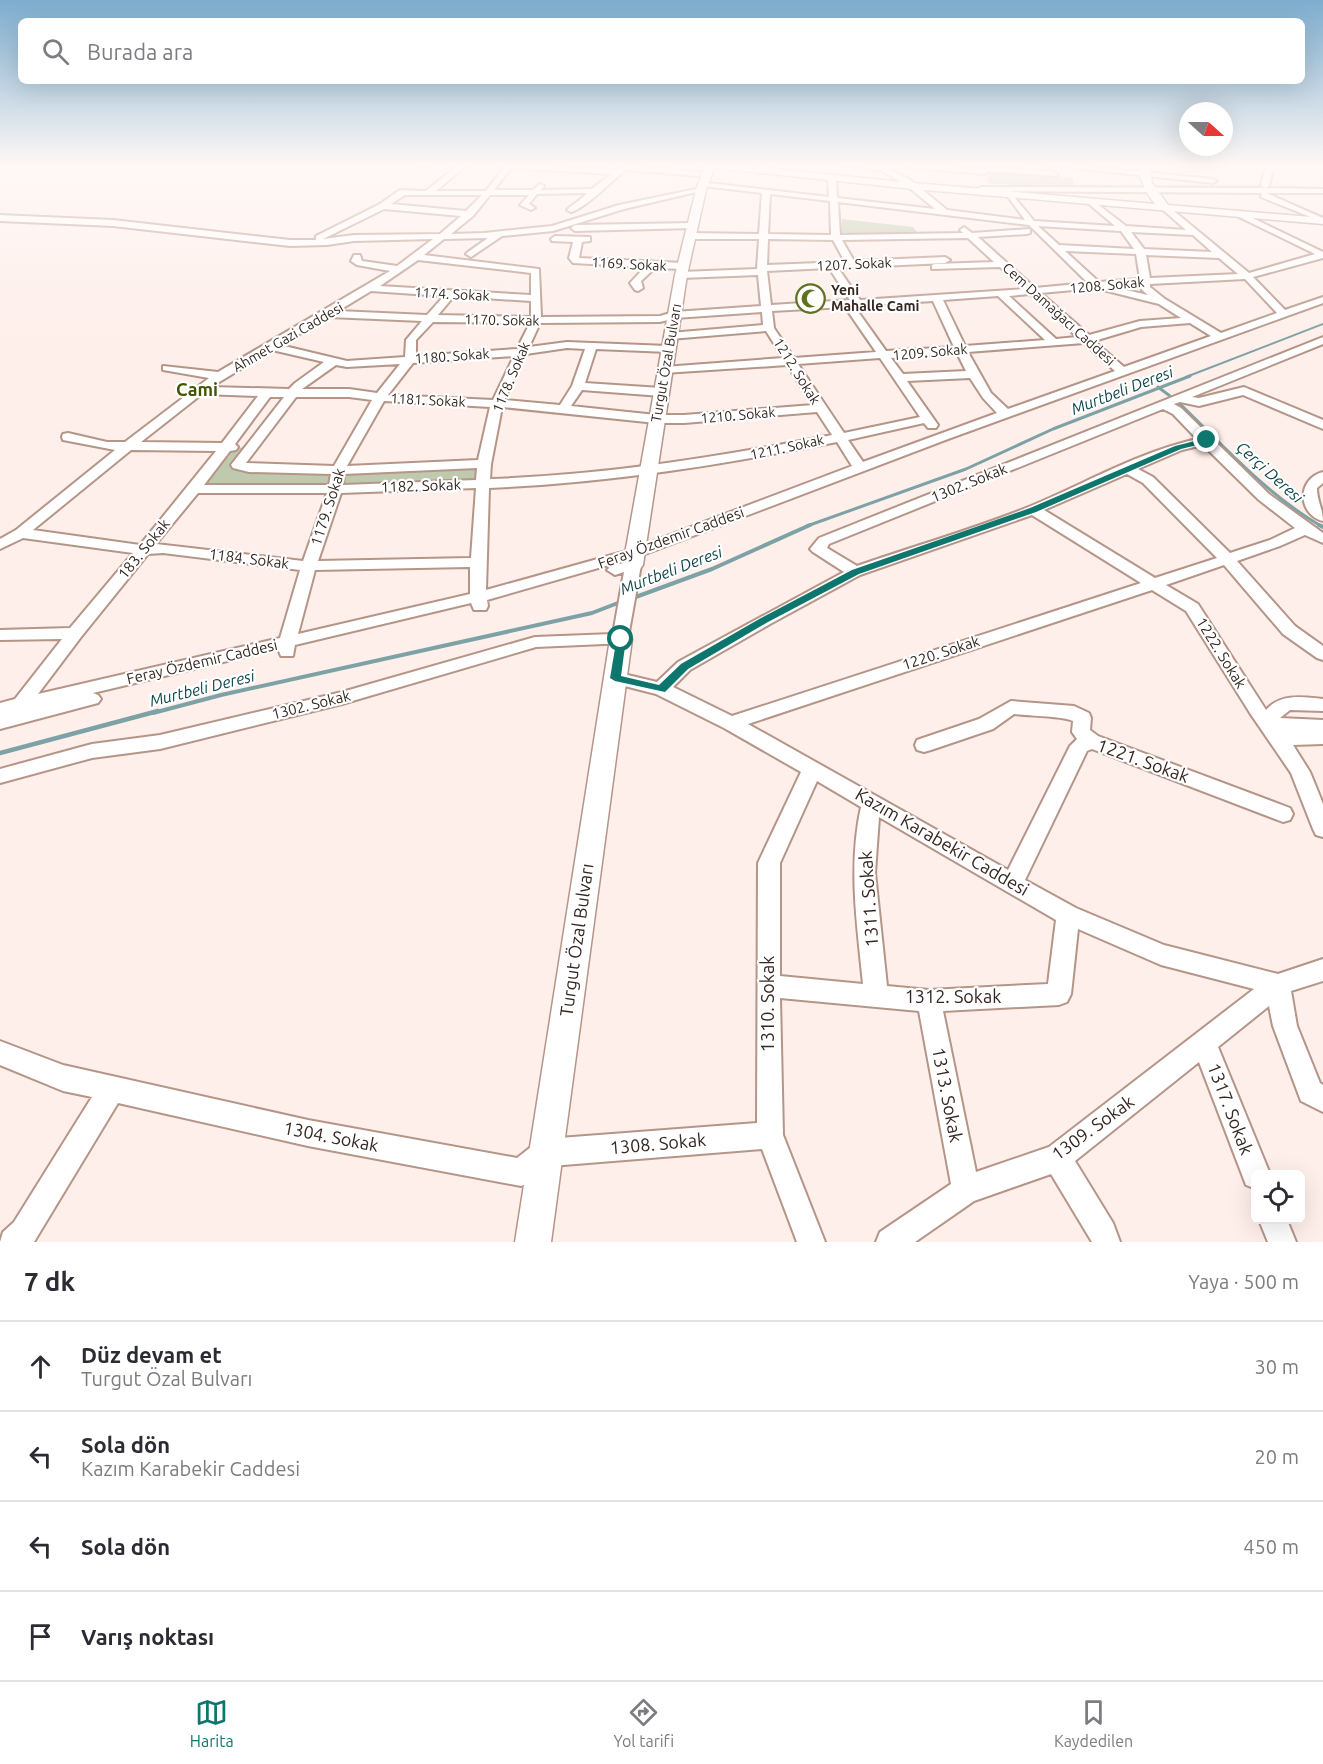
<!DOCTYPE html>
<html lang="tr">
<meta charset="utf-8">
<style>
:root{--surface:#fff;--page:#f2f2f3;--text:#2b2b33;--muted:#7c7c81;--line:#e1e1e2;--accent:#0f766e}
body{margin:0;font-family:Ubuntu,sans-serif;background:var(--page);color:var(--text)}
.controls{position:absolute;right:18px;bottom:18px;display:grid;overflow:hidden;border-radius:9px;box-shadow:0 6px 24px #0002}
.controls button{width:54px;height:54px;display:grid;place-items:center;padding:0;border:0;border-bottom:2px solid var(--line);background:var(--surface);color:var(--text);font:30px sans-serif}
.compass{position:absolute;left:1179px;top:102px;width:54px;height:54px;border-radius:50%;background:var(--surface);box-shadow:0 6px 24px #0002;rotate:111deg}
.stop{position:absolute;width:18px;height:18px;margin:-14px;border:4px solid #0f766e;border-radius:50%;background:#fff}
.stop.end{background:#0f766e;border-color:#fff;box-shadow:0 2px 6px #0008}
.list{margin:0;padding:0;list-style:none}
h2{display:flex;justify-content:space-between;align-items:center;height:78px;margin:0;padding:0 24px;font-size:26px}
h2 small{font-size:20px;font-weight:400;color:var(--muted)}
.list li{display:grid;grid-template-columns:39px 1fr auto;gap:18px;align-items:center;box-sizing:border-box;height:90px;padding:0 24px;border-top:2px solid var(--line)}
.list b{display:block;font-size:22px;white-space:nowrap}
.list p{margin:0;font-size:20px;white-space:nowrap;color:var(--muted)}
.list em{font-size:20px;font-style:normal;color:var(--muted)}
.icon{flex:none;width:33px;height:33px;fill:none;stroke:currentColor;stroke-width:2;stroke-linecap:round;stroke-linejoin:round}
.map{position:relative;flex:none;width:1323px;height:1242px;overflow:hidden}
.search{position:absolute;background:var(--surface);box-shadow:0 6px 24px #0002;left:18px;right:18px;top:18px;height:66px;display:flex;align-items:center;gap:15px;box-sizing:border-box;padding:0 21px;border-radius:9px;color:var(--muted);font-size:22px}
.sheet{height:438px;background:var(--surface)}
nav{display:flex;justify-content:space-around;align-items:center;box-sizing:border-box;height:84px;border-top:2px solid var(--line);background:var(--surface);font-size:16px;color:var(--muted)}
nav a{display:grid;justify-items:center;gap:3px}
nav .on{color:var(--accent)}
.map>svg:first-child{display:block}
.green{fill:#bec9ad}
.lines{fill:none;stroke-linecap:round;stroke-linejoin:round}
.stream-far3{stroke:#7da2a6;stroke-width:2}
.stream-far2{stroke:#7da2a6;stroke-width:3}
.stream-far1{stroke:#7da2a6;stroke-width:4}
.stream{stroke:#7da2a6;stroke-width:4.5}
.minor-casing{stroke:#b59588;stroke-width:4}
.major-casing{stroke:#b59588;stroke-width:3}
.minor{fill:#fff;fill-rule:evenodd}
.major{fill:#fff;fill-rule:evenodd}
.route{fill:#0f766e}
.labels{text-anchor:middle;stroke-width:4.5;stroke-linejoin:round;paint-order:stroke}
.far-street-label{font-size:14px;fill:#342722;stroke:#fff}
.far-poi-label{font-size:14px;font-weight:bold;fill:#342722;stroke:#fff;text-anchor:start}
.street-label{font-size:15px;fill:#342722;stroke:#fff}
.water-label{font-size:16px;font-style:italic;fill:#0f484d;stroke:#fff}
.far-district-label{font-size:18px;font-weight:bold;fill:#445502;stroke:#fff}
.near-street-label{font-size:18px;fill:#342722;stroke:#fff}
</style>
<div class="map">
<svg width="1323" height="1242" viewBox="0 0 1323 1242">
<rect width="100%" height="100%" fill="#feefea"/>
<path class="green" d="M989 171 1073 177 1074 189H1063L987 183Z
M842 219 913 227 919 234 841 235Z
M225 447 250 448 241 467 484 464 481 484 194 489Z"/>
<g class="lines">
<path class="stream-far3" d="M1186 377 1323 324"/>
<path class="stream-far2" d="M1158 387 1170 396
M1179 403C1224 446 1267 495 1321 526
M807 526 966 469 1053 429 1190 376"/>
<path class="stream-far1" d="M1319 525 1323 527
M633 598 712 569 810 525
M153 713 221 695 592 613 623 601"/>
<path class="stream" d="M0 753 158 711"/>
<defs>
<path id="minor" d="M411 164H429L430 165 426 167Z
M460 164H468L436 191H486L507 164 617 170 624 164H633L631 166 698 172 702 174 698 176 626 170C611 181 586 208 571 212L567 210C573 204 581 200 587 193L537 194 529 204 535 208 531 210 520 205 529 195H490L473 216 451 234 484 233 552 226 619 205 701 188 705 190 624 209 553 231 502 236 471 257 466 254 468 252 488 238 444 239 424 255 539 269 541 317 660 316 674 312 761 306 758 275 681 278 676 275 681 272 757 269 759 239H690L686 236 690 233 759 234 762 193 703 186H700V182L829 197 828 178 832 176 836 178 837 198 935 209 906 185 880 170 835 164 872 166 871 164H921L986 170 989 167 1054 172 1058 174 1057 176 987 171 984 174 908 167 889 169 912 181 947 210 1025 220 1006 194 1010 192 1034 221 1115 226 1089 204V200H1092L1126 226 1186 230 1162 209 1169 207 1249 273 1315 254 1233 214 1240 212 1323 252V258L1253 277 1285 310 1323 297V303L948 439 640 556 487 600 488 606 486 610H474L471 603 295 645 293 656H281L278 649 93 693 98 695 101 699 98 703 0 729V715L11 713 0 715V703L15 699 62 639 0 640V630L70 628 133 553 23 538 0 549V539L16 530 115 450 63 440 62 437 63 434 68 433 107 442H125L209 378 163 370V366L218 372 390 271 357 265 351 261 354 255H360L362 261 397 266 433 239 354 241 327 245 290 246 113 226 0 221V215L113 220 290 240H316V236L380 204 400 190 426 191ZM511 168 611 174 592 189 541 190 544 186 540 184 533 190H494ZM770 194 830 201 831 235 768 234ZM405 195H482L466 211 391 204ZM838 202 1029 225 1088 283 1035 288 978 237 1027 234 1030 233V229L972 233 964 227 960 230 963 233 840 235ZM384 209 461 216 440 234 354 235 323 239ZM1038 226 1121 231 1134 249 1059 245ZM1131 232 1193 235 1212 252 1144 249ZM968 238 994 262 935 264 932 265V269L1000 267 1024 289 860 300 838 268 945 263 950 260 945 257 854 261 842 240ZM768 239 833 240 845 262 767 265ZM1065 251 1136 254 1140 279 1099 282ZM1146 255 1219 258 1238 274 1150 278ZM418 260 531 273V295L380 286ZM829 268 850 300 771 305 767 271ZM1245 279 1277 313 1221 333 1165 299 1150 287V284ZM1140 284 1142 290 1148 295 1113 287ZM1095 288 1159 304 1181 318 1140 321 1089 335 1041 293ZM371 291 444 296 427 315 338 311ZM1030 294 1077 337 1056 339 1009 296ZM454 296 531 301V317L438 315ZM998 296 1045 340 965 346 943 300ZM933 301 954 347 886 351 854 306ZM845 307 876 352 794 358 774 328 772 311ZM762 312 763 325 670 333 665 336 670 339 766 331 783 358 664 367 658 370 664 373 787 365 813 405 684 415H656L571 406 582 390 661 396 667 392 661 388 585 383 596 349 668 352 674 349 668 346 567 342 529 347 540 323 660 322 675 318ZM329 317 422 321 406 340 405 357 347 361 280 345ZM433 322 530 323 517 349 416 356V340ZM1190 323 1211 336 1124 367 1094 341 1141 327ZM1084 343 1115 371 1008 409 991 393 968 352ZM567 348 585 349 572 386 560 405 504 400 526 354ZM272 350 324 362 295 383 289 389 211 387ZM957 353 966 371 903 374 891 358ZM514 356 493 400 388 395 413 363ZM880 358 920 417 844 433 798 364ZM400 364 377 393 349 389H302L336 365 347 367ZM970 378 983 398 997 413 863 462 848 440 924 423 928 428H936L938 425 907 381ZM202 394 258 396 222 443 141 442ZM270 397H284L231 465 233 468 249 472 331 474 329 485H204L230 451 236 450 238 447 235 444ZM296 397H349L372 400 334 466 246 463ZM384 401 490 407 478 460 347 466ZM502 407 656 423H684L817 412 832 435C718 457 606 475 490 479L491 464ZM837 442 852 466 630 550 486 590 489 488C609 483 720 465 837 442ZM131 450 216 451 140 545 33 530ZM477 468 476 480 343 485 344 474ZM476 488 471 558 318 561 341 493ZM198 493H327L303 561 156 544ZM163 553 300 570 280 638 38 694 81 637 148 554ZM470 567V594L298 634 315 570Z
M768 164H777L764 173H758V169Z
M1036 164H1062L1213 179 1217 181 1213 183Z
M1266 164H1274L1269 186 1265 188 1323 189V193H1266L1323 218V222L1261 197 1262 193 983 191 977 194 973 192 981 187 1265 188 1261 186Z
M692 223 696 226 695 228 575 231 571 228 575 225Z
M555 236 590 237V241L582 242 579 258 683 263 688 266 683 269 655 268 641 281 643 288 638 291 635 290 630 283 645 267 573 263 569 258 573 242 552 241 551 239Z
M1323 337V344L1192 397 1199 398 1244 387 1323 420V429L1243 395 1199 406 1180 402 1174 404 1181 408 1269 494 1323 533V543L1305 535 1280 546 1237 561 1295 626 1323 646V660L1317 658 1283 634 1224 565 1166 585 1198 604 1266 710C1281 693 1303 697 1323 699V711L1290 710 1280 718 1323 720V744L1293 745 1310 772 1323 804V837L1316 835 1313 829 1291 773 1250 713 1186 611 1152 590 748 724 1008 870 1070 746 1077 739 1072 732 1073 721C1063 716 1028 716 1014 714L993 729 931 750 924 752 917 750 915 745 917 740 979 719 1011 701 1074 706 1089 713 1091 718 1090 730 1098 736 1290 808 1293 814 1290 820 1283 822 1092 749 1087 751 1025 880 1076 908 1164 945 1278 974 1323 959V981L1291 991 1297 1026 1320 1083 1323 1085V1112L1301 1101 1273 1026 1269 1006 1218 1047 1270 1174H1256V1189L1246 1185 1199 1062 1075 1161 1113 1223 1120 1242H1092L1051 1174 974 1201 915 1242H876L880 1232 951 1184 919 1011 780 998 783 1135 825 1242H797L762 1149 551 1166 531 1182 521 1186 308 1146 118 1103 34 1242H0L3 1232 14 1222 92 1097 63 1091 0 1065V1041L63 1065 308 1120 517 1158 536 1143 546 1139 757 1123 758 863 801 772 724 728 656 694 609 682 606 678 609 674 615 672 657 682 678 662 844 572 813 552 810 549 819 538ZM1163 409 1173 414 1197 439C1139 452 1086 483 1031 506 974 529 914 546 857 566L827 548 829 544ZM1203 445 1259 500 1295 528 1270 540 1230 553 1153 477 1138 469 1182 450ZM1127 474 1143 483 1217 558 1155 578 1044 510ZM1032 515 1141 583 732 716 673 687 690 670 770 624 860 575ZM817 781 861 807C848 866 857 924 863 984L780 976V863ZM879 817 1056 920 1048 984 929 990 887 986 875 873ZM1078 929 1161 965 1254 989 1049 1147 976 1172 943 1011 1059 1005 1067 1002 1071 994Z
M1323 472V483L1317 488C1317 501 1323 509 1323 521 1298 515 1296 479 1323 472Z
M633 560 641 565 627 643 536 647 342 704 160 749 92 758 0 783V769L92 744 160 735 342 692 535 637 613 634 624 572 615 575 607 570 610 567Z
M1259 1220H1287L1296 1242H1268Z"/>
<path id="major" d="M694 164H726L913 183 1155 204C1145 191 1139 180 1139 164H1149L1152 183 1168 205 1323 218V224L913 189 714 168 706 190 687 275 643 565 640 569H626L623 565 675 275 696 190 704 167Z
M621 632 629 634 632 639 551 1242H515L610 639 613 634Z"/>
</defs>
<use href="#minor" class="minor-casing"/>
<use href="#major" class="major-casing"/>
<use href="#minor" class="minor"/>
<use href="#major" class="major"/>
</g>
<linearGradient id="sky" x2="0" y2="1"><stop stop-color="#7dadce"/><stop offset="0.49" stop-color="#fff8f6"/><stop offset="1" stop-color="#fff8f6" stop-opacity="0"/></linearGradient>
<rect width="1323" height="338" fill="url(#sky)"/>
<path class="route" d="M1207 438 1211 440 1209 442 1181 449 1036 512 859 574 768 622 688 669 665 692 615 681 610 678 617 637 621 636 626 639 621 676 659 685 681 664 761 618 852 570 1030 508 1175 446Z"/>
<defs>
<symbol id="mosque-ring" viewBox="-11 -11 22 22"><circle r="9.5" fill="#fff" stroke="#5f7221" stroke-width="1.5"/><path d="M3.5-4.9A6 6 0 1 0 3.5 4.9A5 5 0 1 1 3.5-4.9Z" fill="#5f7221"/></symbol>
</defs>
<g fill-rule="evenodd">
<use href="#mosque-ring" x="794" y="282" width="33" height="33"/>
</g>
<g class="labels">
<g class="far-street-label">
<text transform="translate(629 264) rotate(3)" y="5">1169. Sokak</text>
<text transform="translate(854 264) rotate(-3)" y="5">1207. Sokak</text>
<text transform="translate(1107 285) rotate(-5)" y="5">1208. Sokak</text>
<text transform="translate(452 294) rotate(3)" y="5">1174. Sokak</text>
<text transform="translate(1059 314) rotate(42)" y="5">Cem Damağacı Caddesi</text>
<text transform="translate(502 320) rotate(1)" y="5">1170. Sokak</text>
<text transform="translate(288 337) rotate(-30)" y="5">Ahmet Gazi Caddesi</text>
<text transform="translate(930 352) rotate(-5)" y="5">1209. Sokak</text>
<text transform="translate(452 356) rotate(-4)" y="5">1180. Sokak</text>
<text transform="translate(666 363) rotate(-80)" y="5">Turgut Özal Bulvarı</text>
<text transform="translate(797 371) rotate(58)" y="5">1212. Sokak</text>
<text transform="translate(511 377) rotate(-67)" y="5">1178. Sokak</text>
<text transform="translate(428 400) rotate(3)" y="5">1181. Sokak</text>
<text transform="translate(738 415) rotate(-5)" y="5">1210. Sokak</text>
<text transform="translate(787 447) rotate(-12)" y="5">1211. Sokak</text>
</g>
<g class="far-poi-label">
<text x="831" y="295">Yeni<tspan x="831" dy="16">Mahalle Cami</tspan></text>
</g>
<g class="street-label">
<text transform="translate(969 483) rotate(-22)" y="5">1302. Sokak</text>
<text transform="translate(421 486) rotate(-2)" y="5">1182. Sokak</text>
<text transform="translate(328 507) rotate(-72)" y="5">1179. Sokak</text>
<text transform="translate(671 538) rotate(-20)" y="5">Feray Özdemir Caddesi</text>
<text transform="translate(144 549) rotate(-51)" y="5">183. Sokak</text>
<text transform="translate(249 559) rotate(7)" y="5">1184. Sokak</text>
<text transform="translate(941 653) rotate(-18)" y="5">1220. Sokak</text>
<text transform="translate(1221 653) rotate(58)" y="5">1222. Sokak</text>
<text transform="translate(202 662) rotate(-13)" y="5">Feray Özdemir Caddesi</text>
<text transform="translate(311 705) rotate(-14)" y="5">1302. Sokak</text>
</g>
<g class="water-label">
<text transform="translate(1122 390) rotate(-21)" y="6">Murtbeli Deresi</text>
<text transform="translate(1270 472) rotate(42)" y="6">Çerçi Deresi</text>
<text transform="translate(671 570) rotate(-21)" y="6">Murtbeli Deresi</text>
<text transform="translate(202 688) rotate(-14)" y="6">Murtbeli Deresi</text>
</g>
<g class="far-district-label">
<text x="197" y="396">Cami</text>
</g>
<g class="near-street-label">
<text transform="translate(1143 761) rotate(20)" y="6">1221. Sokak</text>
<text transform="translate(942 842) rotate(30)" y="6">Kazım Karabekir Caddesi</text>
<text transform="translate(869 899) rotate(-94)" y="6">1311. Sokak</text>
<text transform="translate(577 940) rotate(-82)" y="6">Turgut Özal Bulvarı</text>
<text x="953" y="1003">1312. Sokak</text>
<text transform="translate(768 1004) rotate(-90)" y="6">1310. Sokak</text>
<text transform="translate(947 1095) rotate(79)" y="6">1313. Sokak</text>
<text transform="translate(1230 1109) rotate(69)" y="6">1317. Sokak</text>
<text transform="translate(1093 1128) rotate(-36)" y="6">1309. Sokak</text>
<text transform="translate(331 1137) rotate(11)" y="6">1304. Sokak</text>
<text transform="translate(658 1144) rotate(-5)" y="6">1308. Sokak</text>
</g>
</g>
</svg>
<div class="controls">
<button><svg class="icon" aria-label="locate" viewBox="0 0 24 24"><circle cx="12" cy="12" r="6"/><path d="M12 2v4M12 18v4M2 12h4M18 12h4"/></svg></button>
</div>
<svg class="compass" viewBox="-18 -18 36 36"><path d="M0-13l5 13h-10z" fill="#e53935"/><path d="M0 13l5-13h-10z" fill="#7c7c81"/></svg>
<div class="stop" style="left:621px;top:639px"></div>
<div class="stop end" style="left:1207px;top:440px"></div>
<div class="search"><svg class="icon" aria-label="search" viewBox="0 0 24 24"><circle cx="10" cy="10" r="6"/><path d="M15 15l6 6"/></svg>Burada ara</div>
</div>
<section class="sheet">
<h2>7 dk<small>Yaya · 500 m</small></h2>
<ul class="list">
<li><svg class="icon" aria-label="ahead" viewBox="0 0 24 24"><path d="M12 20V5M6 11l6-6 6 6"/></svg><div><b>Düz devam et</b><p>Turgut Özal Bulvarı</p></div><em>30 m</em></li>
<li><svg class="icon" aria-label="left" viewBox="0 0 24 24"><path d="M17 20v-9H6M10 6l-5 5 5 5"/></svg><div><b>Sola dön</b><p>Kazım Karabekir Caddesi</p></div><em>20 m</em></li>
<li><svg class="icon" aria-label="left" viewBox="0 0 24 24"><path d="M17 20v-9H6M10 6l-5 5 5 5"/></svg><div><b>Sola dön</b></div><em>450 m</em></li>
<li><svg class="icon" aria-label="arrive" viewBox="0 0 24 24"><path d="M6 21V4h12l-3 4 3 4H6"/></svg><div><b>Varış noktası</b></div></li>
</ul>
</section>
<nav>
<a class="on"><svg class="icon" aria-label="map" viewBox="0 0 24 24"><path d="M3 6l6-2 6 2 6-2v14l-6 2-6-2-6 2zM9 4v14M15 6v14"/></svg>Harita</a>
<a><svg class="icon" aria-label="directions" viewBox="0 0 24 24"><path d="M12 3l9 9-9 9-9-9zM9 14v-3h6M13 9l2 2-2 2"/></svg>Yol tarifi</a>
<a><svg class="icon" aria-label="saved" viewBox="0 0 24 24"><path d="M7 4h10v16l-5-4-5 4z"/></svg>Kaydedilen</a>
</nav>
